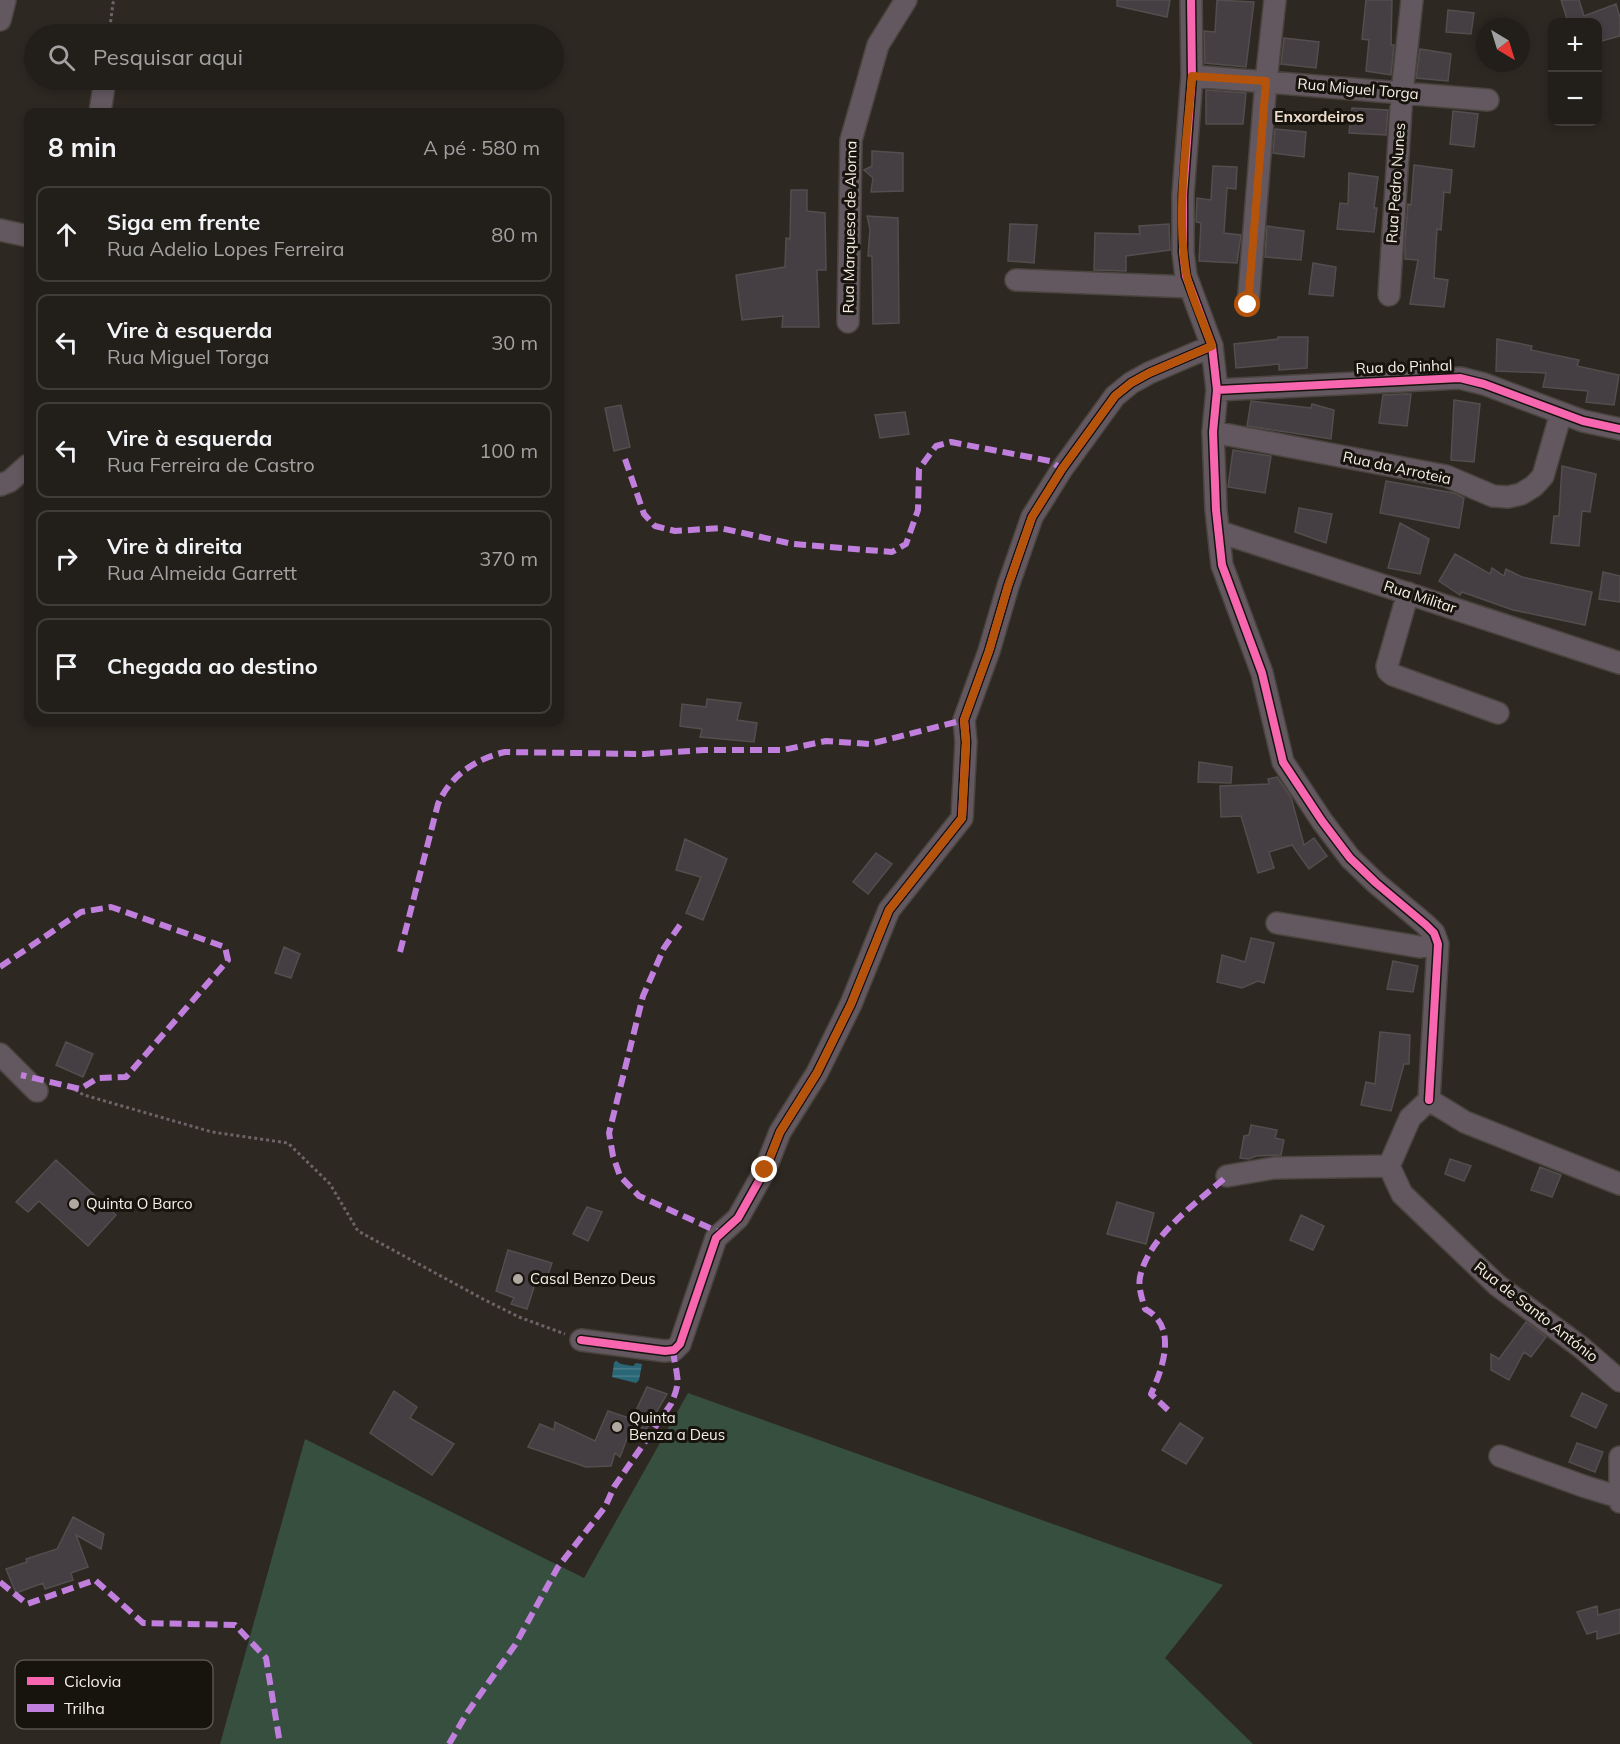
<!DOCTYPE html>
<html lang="pt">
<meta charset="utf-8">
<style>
:root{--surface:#221e1a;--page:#2a2723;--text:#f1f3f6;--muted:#a2a2a2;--line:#3f3c39}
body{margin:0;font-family:Mulish,sans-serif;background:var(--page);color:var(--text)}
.controls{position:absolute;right:18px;top:18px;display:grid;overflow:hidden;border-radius:12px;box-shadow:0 3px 9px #0003}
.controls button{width:54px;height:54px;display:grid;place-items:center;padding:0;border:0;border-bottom:2px solid var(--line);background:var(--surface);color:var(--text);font:30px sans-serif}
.compass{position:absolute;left:1476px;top:18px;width:54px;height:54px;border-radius:50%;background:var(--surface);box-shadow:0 3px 9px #0003;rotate:142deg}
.stop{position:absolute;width:18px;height:18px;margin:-14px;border:4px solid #b45309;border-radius:50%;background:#fff}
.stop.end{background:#b45309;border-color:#fff;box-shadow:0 2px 6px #0008}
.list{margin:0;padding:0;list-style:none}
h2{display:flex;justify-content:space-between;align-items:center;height:78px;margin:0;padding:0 24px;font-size:26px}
h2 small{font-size:20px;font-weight:400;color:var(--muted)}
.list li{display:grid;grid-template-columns:39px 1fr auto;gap:18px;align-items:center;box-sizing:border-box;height:96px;margin:0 12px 12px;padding:0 12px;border:2px solid var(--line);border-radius:12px}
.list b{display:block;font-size:22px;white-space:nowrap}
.list p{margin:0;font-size:20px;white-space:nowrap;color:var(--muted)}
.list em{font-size:20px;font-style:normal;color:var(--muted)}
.icon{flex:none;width:33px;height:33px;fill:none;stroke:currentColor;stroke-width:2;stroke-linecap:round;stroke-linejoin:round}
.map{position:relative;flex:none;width:1620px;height:1744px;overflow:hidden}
.search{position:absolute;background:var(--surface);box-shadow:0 3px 9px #0003;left:24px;top:24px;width:540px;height:66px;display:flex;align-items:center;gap:15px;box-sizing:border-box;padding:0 21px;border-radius:33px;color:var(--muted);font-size:22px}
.panel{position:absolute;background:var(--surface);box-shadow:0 3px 9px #0003;left:24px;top:108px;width:540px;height:618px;border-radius:12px}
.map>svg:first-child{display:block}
.grass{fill:#364f3f}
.water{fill:url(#water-rules)}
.building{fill:#453f44;stroke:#524e4e;stroke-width:1.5}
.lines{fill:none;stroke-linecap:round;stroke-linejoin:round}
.minor-casing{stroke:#49443e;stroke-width:24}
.path{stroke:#6c6468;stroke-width:3;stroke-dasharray:3 3;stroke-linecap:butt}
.minor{stroke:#635860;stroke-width:21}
.quiet{stroke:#c07fdc;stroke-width:6;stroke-dasharray:12 6;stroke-linecap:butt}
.cycleway-casing{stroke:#17130d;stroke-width:11}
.cycleway{stroke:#f766af;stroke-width:8}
.route{stroke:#b45309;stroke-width:8}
.poi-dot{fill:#b0a9a1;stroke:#17130d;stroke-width:2}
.labels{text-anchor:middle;stroke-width:6;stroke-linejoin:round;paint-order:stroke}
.street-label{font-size:15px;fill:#f6efe6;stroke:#17130d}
.poi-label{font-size:15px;fill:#f6efe6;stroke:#17130d;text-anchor:start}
.neighbourhood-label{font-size:16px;font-weight:bold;fill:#ebdccc;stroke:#17130d}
.key{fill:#17130d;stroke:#5a554e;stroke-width:1.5}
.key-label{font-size:16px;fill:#f6efe6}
</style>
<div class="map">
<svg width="1620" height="1744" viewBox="0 0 1620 1744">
<defs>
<pattern id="water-rules" width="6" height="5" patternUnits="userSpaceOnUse" patternTransform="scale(1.5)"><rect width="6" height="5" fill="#296676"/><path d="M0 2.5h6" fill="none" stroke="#497c8a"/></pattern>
</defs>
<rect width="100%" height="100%" fill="#2e2822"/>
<path class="grass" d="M688 1393 1223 1585 1165 1658 1253 1744H220L305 1439 584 1578Z"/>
<path class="water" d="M616 1361 621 1364 633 1366 636 1363 642 1364 639 1380 636 1383 612 1377 614 1363Z"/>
<path class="building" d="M1117 0H1170L1167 17 1117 6Z
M1217 0 1254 2 1246 67 1205 63 1204 31 1215 32Z
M1366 0H1392L1391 45H1394L1391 75 1366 71 1369 40 1362 39Z
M1561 0H1579L1584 16 1616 4 1620 18V36L1598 42V22H1568Z
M1448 10 1474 13 1471 34 1446 32Z
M1284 38 1319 42 1316 68 1281 64Z
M1420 49 1451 54 1448 81 1416 78Z
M1206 90 1246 93 1243 124H1206Z
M1352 108 1388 110 1386 135 1349 133Z
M1453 111 1478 114 1474 147 1450 144Z
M1275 129 1306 132 1304 157 1273 153Z
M872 151 903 153V191L871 192 873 178 864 170 872 166Z
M1414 165 1452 170 1450 193 1444 192 1441 230 1437 229 1434 278 1448 280 1444 307 1410 304 1418 260 1405 259V240L1408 204 1411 205Z
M1213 166 1237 167 1236 189 1227 188 1224 233 1241 235 1237 263 1199 261 1201 223 1196 222 1197 198 1211 200Z
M1349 173 1378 177 1374 208H1377L1374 232 1337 229 1340 203 1348 204Z
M791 190H807V211L825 213 826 270H817L819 327H782L783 316 742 320 736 275 785 267 786 238 790 239Z
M867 216 898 218 899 323 873 324 872 256H868L870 229Z
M1010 224 1037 225 1034 263 1008 261Z
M1169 224 1170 250 1126 256V271L1094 270 1095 233 1140 234 1139 226Z
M1267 226 1304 231 1301 260 1265 257Z
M1313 263 1336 267 1333 296 1309 294Z
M1278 337H1308L1307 368 1279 370V364L1236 368 1234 344 1278 339Z
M1497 339 1532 346 1531 350 1579 360 1577 366 1619 375 1614 405 1586 402 1588 391 1543 387 1546 373 1496 371Z
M1404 394H1411L1407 426 1379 423 1383 395Z
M1454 400 1480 404 1474 462 1451 460Z
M1251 401 1311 408 1312 404 1334 410 1331 439 1247 426Z
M621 405 630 447 614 451 605 408Z
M905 412 909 434 880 438 875 415Z
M1233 450 1271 456 1265 493 1228 487Z
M1562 466 1596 474 1590 512 1582 511 1579 546 1551 543 1554 516H1559Z
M1386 481 1454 493 1464 498 1459 528 1380 513Z
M1299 508 1332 514 1326 543 1295 532Z
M1400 523 1429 539 1420 574 1388 568Z
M1455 554 1490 574 1492 568 1504 576 1506 569 1522 577 1592 592 1585 625 1513 610 1462 592 1460 595 1439 581Z
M1603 572 1620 576V602L1599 599Z
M707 699 741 703 737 720 757 723 754 742 700 737 702 729 680 726 682 704 706 707Z
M1199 762 1232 767 1231 783 1198 782Z
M1277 777 1291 797 1304 845 1314 838 1327 856 1309 869 1292 845 1269 852 1274 868 1258 873 1241 816 1221 817 1220 786 1269 784 1268 779Z
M685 839 727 859 703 920 686 913 701 877 676 870Z
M876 853 892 864 868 894 853 882Z
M1251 938 1274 943 1264 983 1258 981 1242 988 1217 982 1222 955 1245 962Z
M284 947 300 954 291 978 275 973Z
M1393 961 1418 966 1413 992 1387 989Z
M1380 1032 1410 1035 1409 1064H1404L1391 1111 1361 1105 1366 1082 1375 1084Z
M66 1042 93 1054 83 1077 56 1065Z
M1251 1125 1277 1130 1275 1138 1284 1140 1281 1155 1256 1156 1249 1159 1240 1158 1244 1136 1249 1135Z
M1450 1159 1471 1166 1464 1181 1445 1174Z
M56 1160 116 1215 88 1246 39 1201 28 1212 16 1202Z
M1540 1167 1561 1175 1552 1197 1531 1190Z
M1117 1202 1154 1213 1146 1244 1107 1234Z
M587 1207 602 1212 588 1241 573 1234Z
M1301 1215 1324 1226 1313 1250 1290 1240Z
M508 1250 552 1263 546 1280 537 1278 527 1309 511 1304 514 1298 496 1291Z
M1526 1322 1546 1337 1531 1357 1524 1352 1509 1380 1491 1370V1354L1499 1359Z
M647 1387 667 1394 646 1430 633 1423 620 1457 615 1453 611 1466 586 1467 528 1447 540 1424 554 1430 555 1422 595 1441 608 1411 632 1419Z
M394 1391 417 1407 410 1418 454 1444 432 1475 370 1433Z
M1582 1393 1607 1405 1596 1428 1571 1416Z
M1180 1423 1203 1438 1186 1464 1162 1450Z
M1577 1443 1603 1452 1595 1472 1569 1462Z
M73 1517 104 1534 101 1549 76 1535 88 1567 71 1573 73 1580 45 1589 43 1583 16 1593 6 1569 27 1562 26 1559 57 1549Z
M1597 1606 1598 1615 1620 1609V1633L1597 1639V1631L1587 1634 1577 1612Z"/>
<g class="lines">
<defs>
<path id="minor" d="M1191 0 1192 76 1183 195V252L1186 276 1212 346 1217 390 1213 432 1216 510 1222 565 1262 673 1283 762 1322 821 1350 858 1376 883 1426 925 1434 933 1438 944 1429 1100
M0 20 5 0
M1192 76 1488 100
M100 112 105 80
M0 230 28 236
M1016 280 1190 287
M1389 295 1402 93 1412 0
M1248 305 1266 81 1275 0
M848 322 851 140 878 45 906 0
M1217 390 1460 378 1484 384 1583 421 1620 429
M1213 432 1446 476 1493 496 1508 497 1521 494 1534 486 1543 476 1561 413
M0 485 10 481 28 465
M1220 532 1620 663
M1408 593 1387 666 1388 671 1393 675 1498 713
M1277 923 1420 947 1438 944
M0 1054 37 1091
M1429 1100 1410 1118 1389 1166 1402 1194 1497 1285 1582 1348 1620 1381
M1429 1100 1465 1122 1620 1184
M1227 1176 1274 1168 1389 1166
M581 1340 665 1351 674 1350 680 1344 716 1238 738 1218 765 1170 780 1132 817 1073 851 1004 889 910 962 818 966 742 964 720 989 651 1008 586 1032 517 1062 469 1115 396 1131 383 1149 373 1212 346
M1500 1456 1586 1487 1619 1497
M1620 1457V1502"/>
</defs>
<use href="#minor" class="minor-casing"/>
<path class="path" d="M109 34 113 3 115 0
M70 1087 84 1095 212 1132 288 1143 330 1184 358 1231 483 1299 519 1317 565 1334"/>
<use href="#minor" class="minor"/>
<path class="quiet" d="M625 459 644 514 655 526 675 531 720 528 793 544 892 552 906 544 918 510 919 469 936 446 951 442 1050 461 1062 469
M680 925 664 948 643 996 609 1133 613 1156 620 1176 639 1196 721 1233
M400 952 438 804C450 776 475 759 505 752L644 754 704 750H783L826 741 870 744 964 720
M0 967 81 912 111 907 225 947 228 960 126 1077 98 1078 80 1089 21 1075
M1168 1410 1151 1394C1163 1368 1178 1326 1145 1309 1142 1298 1138 1288 1140 1277 1149 1235 1197 1203 1227 1176
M0 1582 27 1604 95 1580 143 1623 235 1625 266 1658 280 1744
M449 1744 467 1713 515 1645 558 1567 605 1507 614 1487 671 1404C675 1394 679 1386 677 1375 676 1365 673 1360 674 1350"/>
<defs>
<path id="cycleway" d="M1191 0 1192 76 1183 195V252L1186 276 1212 346 1217 390 1213 432 1216 510 1222 565 1262 673 1283 762 1322 821 1350 858 1376 883 1426 925 1434 933 1438 944 1429 1100
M1217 390 1460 378 1484 384 1583 421 1620 429
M581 1340 665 1351 674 1350 680 1344 716 1238 738 1218 765 1170 780 1132 817 1073 851 1004 889 910 962 818 966 742 964 720 989 651 1008 586 1032 517 1062 469 1115 396 1131 383 1149 373 1212 346"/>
</defs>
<use href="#cycleway" class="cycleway-casing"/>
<use href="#cycleway" class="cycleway"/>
</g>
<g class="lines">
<path class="route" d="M765 1170 780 1132 817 1073 851 1004 889 910 962 818 966 742 964 720 989 651 1008 586 1032 517 1062 469 1115 396 1131 383 1149 373 1212 346C1205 325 1189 293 1186 272 1176 211 1187 138 1192 76L1266 81 1248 305"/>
</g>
<g class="poi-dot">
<circle cx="74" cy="1204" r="6"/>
<circle cx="518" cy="1279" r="6"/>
<circle cx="617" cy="1427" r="6"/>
</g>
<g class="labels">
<g class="street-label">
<text transform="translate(1358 89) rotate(5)" y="5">Rua Miguel Torga</text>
<text transform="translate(1396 183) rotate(-86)" y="5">Rua Pedro Nunes</text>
<text transform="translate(850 227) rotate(-89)" y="5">Rua Marquesa de Alorna</text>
<text transform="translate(1404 367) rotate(-2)" y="5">Rua do Pinhal</text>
<text transform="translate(1397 468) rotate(12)" y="5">Rua da Arroteia</text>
<text transform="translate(1420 597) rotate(18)" y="5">Rua Militar</text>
<text transform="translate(1536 1312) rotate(38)" y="5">Rua de Santo António</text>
</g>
<g class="poi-label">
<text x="86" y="1209">Quinta O Barco</text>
<text x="530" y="1284">Casal Benzo Deus</text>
<text x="629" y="1423">Quinta<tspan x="629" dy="17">Benza a Deus</tspan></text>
</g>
<g class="neighbourhood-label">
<text x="1319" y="122">Enxordeiros</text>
</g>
</g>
<rect x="15" y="1660" width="198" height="69" rx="9" class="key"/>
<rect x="27" y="1677" width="27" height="8" fill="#f766af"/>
<rect x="27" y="1704" width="27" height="8" fill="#c07fdc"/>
<g class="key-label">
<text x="64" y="1687">Ciclovia</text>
<text x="64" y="1714">Trilha</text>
</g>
</svg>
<div class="controls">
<button>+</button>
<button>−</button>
</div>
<svg class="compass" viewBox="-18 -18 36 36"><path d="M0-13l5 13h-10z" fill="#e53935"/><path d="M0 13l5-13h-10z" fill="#a2a2a2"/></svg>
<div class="stop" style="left:1248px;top:305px"></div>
<div class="stop end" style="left:765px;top:1170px"></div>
<div class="search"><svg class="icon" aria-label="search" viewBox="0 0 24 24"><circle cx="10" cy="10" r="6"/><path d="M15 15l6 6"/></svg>Pesquisar aqui</div>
<section class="panel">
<h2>8 min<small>A pé · 580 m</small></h2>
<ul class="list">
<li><svg class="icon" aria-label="ahead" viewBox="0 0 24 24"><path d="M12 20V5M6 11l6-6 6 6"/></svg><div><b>Siga em frente</b><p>Rua Adelio Lopes Ferreira</p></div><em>80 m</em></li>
<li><svg class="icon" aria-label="left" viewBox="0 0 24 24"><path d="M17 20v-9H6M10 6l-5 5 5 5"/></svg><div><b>Vire à esquerda</b><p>Rua Miguel Torga</p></div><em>30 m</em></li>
<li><svg class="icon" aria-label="left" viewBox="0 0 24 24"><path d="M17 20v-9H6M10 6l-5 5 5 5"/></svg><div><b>Vire à esquerda</b><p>Rua Ferreira de Castro</p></div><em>100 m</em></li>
<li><svg class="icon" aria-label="right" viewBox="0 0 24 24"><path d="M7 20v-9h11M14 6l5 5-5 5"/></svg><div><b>Vire à direita</b><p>Rua Almeida Garrett</p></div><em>370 m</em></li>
<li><svg class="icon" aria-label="arrive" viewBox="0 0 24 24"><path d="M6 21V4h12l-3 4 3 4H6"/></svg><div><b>Chegada ao destino</b></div></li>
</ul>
</section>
</div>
